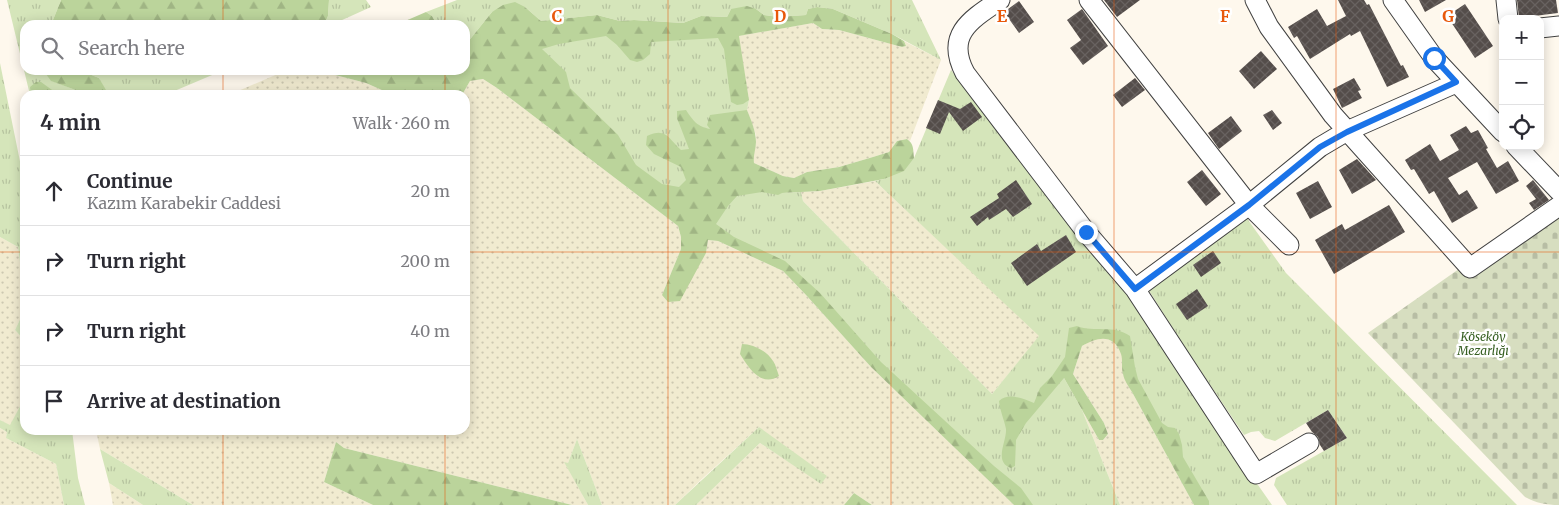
<!DOCTYPE html>
<meta charset="utf-8">
<style>
:root{--surface:#fff;--page:#f7f7f7;--text:#2b2b33;--muted:#7c7c81;--line:#e1e1e2}
body{margin:0;font-family:Merriweather,serif;background:var(--page);color:var(--text)}
.controls{position:absolute;right:15px;top:15px;display:grid;overflow:hidden;border-radius:10px;box-shadow:0 2px 12px #0003}
.controls button{width:45px;height:45px;display:grid;place-items:center;padding:0;border:0;border-bottom:1px solid var(--line);background:var(--surface);color:var(--text);font:25px sans-serif}
.stop{position:absolute;width:15px;height:15px;margin:-11px;border:4px solid #1a73e8;border-radius:50%;background:#fff}
.stop.end{background:#1a73e8;border-color:#fff;box-shadow:0 1px 5px #0008}
.list{margin:0;padding:0;list-style:none}
h2{display:flex;justify-content:space-between;align-items:center;height:65px;margin:0;padding:0 20px;font-size:21px}
h2 small{font-size:16px;font-weight:400;color:var(--muted)}
.list li{display:grid;grid-template-columns:32px 1fr auto;gap:15px;align-items:center;box-sizing:border-box;height:70px;padding:0 20px;border-top:1px solid var(--line)}
.list b{display:block;font-size:19px;white-space:nowrap}
.list p{margin:0;font-size:16px;white-space:nowrap;color:var(--muted)}
.list em{font-size:16px;font-style:normal;color:var(--muted)}
.icon{flex:none;width:28px;height:28px;fill:none;stroke:currentColor;stroke-width:2;stroke-linecap:round;stroke-linejoin:round}
.map{position:relative;flex:none;width:1559px;height:505px;overflow:hidden}
.search{position:absolute;background:var(--surface);box-shadow:0 2px 12px #0003;left:20px;top:20px;width:450px;height:55px;display:flex;align-items:center;gap:12px;box-sizing:border-box;padding:0 18px;border-radius:15px;color:var(--muted);font-size:19px}
.panel{position:absolute;background:var(--surface);box-shadow:0 2px 12px #0003;left:20px;top:90px;width:450px;height:345px;border-radius:15px}
.map>svg:first-child{display:block}
.farmland{fill:url(#farmland-dots)}
.grass{fill:url(#grass-tufts)}
.forest{fill:url(#forest-firs)}
.cemetery{fill:url(#cemetery-stones)}
.building{fill:url(#building-cross-hatch)}
.lines{fill:none;stroke-linecap:round;stroke-linejoin:round}
.minor-casing{stroke:#404040;stroke-width:21}
.minor{stroke:#fff;stroke-width:19}
.route{stroke:#1a73e8;stroke-width:6}
.grid{fill:none;stroke:#e8590c;stroke-width:1;stroke-opacity:0.55}
.labels{text-anchor:middle;stroke-width:5;stroke-linejoin:round;paint-order:stroke}
.park-label{font-size:12px;font-style:italic;fill:#365f22;stroke:#fff}
.grid-label{font-size:16px;text-anchor:middle;font-weight:bold;fill:#e8590c;stroke:#fff;stroke-width:5;stroke-linejoin:round;paint-order:stroke}
</style>
<div class="map">
<svg width="1559" height="505" viewBox="0 0 1559 505">
<defs>
<pattern id="farmland-dots" width="8" height="8" patternUnits="userSpaceOnUse" patternTransform="scale(1.25)"><rect width="8" height="8" fill="#f1ebd0"/><path d="M2 2h.1M6 6h.1" fill="none" stroke="#cdc8b1" stroke-width="1.8" stroke-linecap="round"/></pattern>
<pattern id="grass-tufts" width="24" height="20" patternUnits="userSpaceOnUse" patternTransform="scale(1.25)"><rect width="24" height="20" fill="#d5e5ba"/><path d="M3 7l-1-3M5 7V3M7 7l1-3M15 17l-1-3M17 17v-4M19 17l1-3" fill="none" stroke="#b6c39f"/></pattern>
<pattern id="forest-firs" width="22" height="20" patternUnits="userSpaceOnUse" patternTransform="scale(1.25)"><rect width="22" height="20" fill="#bbd49b"/><path d="M5 1l3.5 6h-7zM16 11l3.5 6h-7z" fill="#a0b584"/></pattern>
<pattern id="cemetery-stones" width="16" height="16" patternUnits="userSpaceOnUse" patternTransform="scale(1.25)"><rect width="16" height="16" fill="#d7dec0"/><path d="M2 7V4a2 2 0 0 1 4 0v3zM10 15v-3a2 2 0 0 1 4 0v3z" fill="#b7bda4"/></pattern>
<pattern id="building-cross-hatch" width="8" height="8" patternUnits="userSpaceOnUse" patternTransform="scale(1.25)"><rect width="8" height="8" fill="#544d4a"/><path d="M0 0l8 8M0 8l8-8" fill="none" stroke="#686260"/></pattern>
</defs>
<rect width="100%" height="100%" fill="#fef8ed"/>
<path class="farmland" d="M813 23 822 29 839 30 902 47 906 46 904 41 941 60 910 141 907 139 897 141 889 152 873 157 839 167 807 172 794 178 783 176 754 163 753 157 756 144V135L747 110 749 100 738 36Z
M287 70H316L366 83 393 95H229Z
M483 79 497 88 678 226 681 237V249L662 295 706 253 708 240 718 241 783 271 806 295 871 367 1014 505H872L854 493 844 505H696L760 443 822 484 759 427 703 478 675 505H602L577 439 568 463H565L588 505H572L344 448 336 442 324 482 373 505H193L100 449 96 430H465V95H462L470 81Z
M875 181 1040 336 992 394 803 201 801 192 820 191Z
M0 237 18 247 25 301V309L15 330 25 341V397L10 426 0 420Z
M1106 338 1116 343 1122 355 1123 374 1132 392 1194 505H1120L1082 410 1099 440H1103L1108 434 1104 423 1073 374 1082 346 1093 339Z
M0 428 7 432 6 438 56 464 64 505H0Z
M109 483 143 505H113Z"/>
<path class="grass" d="M7 0H61L51 25H25V70H43L52 81 89 95H30Z
M329 0H366L371 7 331 25H324L328 16Z
M457 0H912L941 60 892 34 833 9 817 7 808 9 806 15 778 17 764 15 756 9H731L727 17 701 16 683 23 634 20 620 21 597 15 541 21 525 7 492 12 467 43 465 49V25H437L432 16 426 12Z
M591 30 714 31 735 52 749 100 747 110 679 208 607 153 530 45Z
M0 63 25 186V301L18 247 0 237Z
M79 70H224L165 95H102L105 90 99 78Z
M951 70 1127 293 1247 477 1258 485 1272 505H1201L1133 385 1119 338 1096 334 1081 341 1064 378 1082 410 1120 505H1021L791 272 707 226 737 186 782 193 801 192 803 201 992 394 1039 336 875 181 884 179 914 158Z
M1246 217 1286 273 1517 505H1287L1274 485 1276 478 1347 438 1328 410 1275 441 1265 438 1259 431 1251 432 1244 435 1186 349 1148 289Z
M25 309V341L15 330Z
M25 397V430H72L78 478 85 505H64L56 464 6 438 7 432 0 428V420L10 425Z
M759 427 827 476 821 484 760 443 696 505H675Z
M577 439 602 505H588L564 462 568 463Z
M100 449 193 505H143L109 483Z"/>
<path class="forest" d="M61 0H329L328 16 324 25H51Z
M515 2 525 7 541 21 597 15 620 21 634 20 683 23 701 16 727 17 731 9 747 6 756 9 764 15 778 17 806 15 808 9 817 7 833 9 892 34 904 41 906 46 902 47 839 30 822 29 813 23 739 36 749 100 743 104 737 105 731 102 724 49 718 38 651 42 650 54 643 60 637 62 630 60 617 45 606 36 559 44 542 49 566 72 570 88 618 135 636 165 662 184 679 187 686 180 681 167 654 154 646 145 647 136C666 127 668 138 681 150L689 149 677 118V111L686 110C694 122 697 126 710 129L707 125 710 115 747 110C751 120 756 131 756 142 756 149 753 155 754 163L783 176 794 178 807 172 839 167 873 157 889 152 897 141 907 139C914 144 913 149 914 158L904 171 884 179 820 191 782 193 778 195 762 192 737 196 728 206 716 224 734 237 785 261 799 274 820 293 881 362 994 466 1021 488 1033 505H1014L871 367 806 295 783 271 718 241 708 240 706 253 680 301 668 302 662 295 681 249V237L678 226 497 88 483 79 470 81 462 95H393L366 83 316 70H465V49L467 43 492 12 503 5Z
M426 12 432 16 437 25H396Z
M43 70H79L99 78 106 90 102 95H89L51 81Z
M36 82H41L59 95H31L30 87Z
M1077 326C1095 333 1113 324 1130 336L1135 367 1138 379 1162 423 1168 427 1175 428 1179 434 1182 445 1183 457 1209 501V505H1194L1132 392C1129 387 1124 380 1123 374 1121 367 1123 360 1121 354 1114 333 1097 337 1082 346L1073 374 1104 423 1108 434 1103 440H1099L1064 378 1026 423 1016 440 1015 466 1011 468C993 462 1007 441 1006 429 1004 419 1000 411 999 401 1009 392 1023 399 1034 403L1040 388 1052 376 1065 357 1069 328Z
M742 344C753 344 767 351 773 361 776 365 777 371 779 376 761 388 748 367 740 354Z
M336 442 344 448 572 505H373L324 482Z
M854 493 872 505H844Z"/>
<path class="cemetery" d="M1559 211V505C1546 505 1536 503 1525 497L1368 333 1466 264Z"/>
<path class="building" d="M1104 0H1140L1117 17Z
M1338 0H1364L1367 5 1369 4 1401 66 1403 65 1409 77 1387 87 1360 31 1351 36 1350 34 1310 59 1297 36 1294 38 1288 27 1317 9 1327 26 1346 16Z
M1419 0H1446L1425 12Z
M1517 0H1556L1558 13 1519 18Z
M1019 1 1034 22 1019 33 1004 12Z
M1465 4 1493 46 1475 58 1447 16Z
M1082 9 1108 46 1083 65 1070 48 1081 40 1067 20Z
M1261 51 1277 69 1254 89 1239 71Z
M1135 78 1145 90 1122 107 1113 95Z
M1354 78 1361 90 1358 91 1362 98 1342 108 1333 89Z
M938 100 960 109 971 102 982 117 963 131 949 112 940 134 926 128Z
M1272 110 1282 123 1273 130 1263 115Z
M1231 116 1242 131 1219 149 1208 133Z
M1466 126 1471 133 1478 130 1488 148 1486 149 1497 168 1508 161 1519 181 1496 194 1477 162 1448 178 1459 195 1467 190 1478 208 1452 223 1434 191 1429 194 1414 169 1411 170 1405 160 1430 144 1440 161 1459 150 1450 135Z
M1357 159 1376 180 1352 194 1339 170Z
M1202 170 1221 194 1206 206 1187 182Z
M1016 180 1032 204 1013 217 1006 209 989 220 988 217 977 226 970 217 999 198 997 194Z
M1533 180 1549 200 1534 210 1529 203 1536 199 1526 186Z
M1318 181 1332 207 1310 219 1296 193Z
M1389 205 1405 232 1334 274 1315 240 1342 224 1345 230Z
M1066 235 1076 252 1027 286 1011 263 1037 244 1041 251Z
M1213 251 1221 263 1201 277 1193 265Z
M1197 289 1208 306 1187 320 1176 304Z
M1328 410 1347 438 1324 451 1320 445 1318 437 1312 432 1306 423Z"/>
<g class="lines">
<defs>
<path id="minor" d="M1000 0C970 20 945 35 965 73L1086 232 1135 289 1249 205 1320 147 1347 131 1456 83
M1089 0 1249 205 1289 245
M1255 0 1269 27 1333 115 1470 268 1559 206
M1393 0 1434 58 1503 132
M1506 0 1508 19
M1540 28 1559 26
M1516 146 1559 191
M1135 289 1256 474 1309 443"/>
</defs>
<use href="#minor" class="minor-casing"/>
<use href="#minor" class="minor"/>
</g>
<g class="lines">
<path class="route" d="M1086 232 1135 289 1249 205 1320 147 1347 132 1456 82 1434 58"/>
</g>
<path class="grid" d="M223 0V25M445 0V25M668 0V505M891 0V505M1114 0V505M1336 0V505M223 70V95M445 70V95M0 252H25M465 252H1559M223 430V505M445 430V505"/>
<g class="labels">
<g class="park-label">
<text x="1483" y="341">Köseköy<tspan x="1483" dy="14">Mezarlığı</tspan></text>
</g>
</g>
<g class="grid-label">
<text x="557" y="22">C</text>
<text x="780" y="22">D</text>
<text x="1002" y="22">E</text>
<text x="1225" y="22">F</text>
<text x="1448" y="22">G</text>
</g>
</svg>
<div class="controls">
<button>+</button>
<button>−</button>
<button><svg class="icon" aria-label="locate" viewBox="0 0 24 24"><circle cx="12" cy="12" r="6"/><path d="M12 2v4M12 18v4M2 12h4M18 12h4"/></svg></button>
</div>
<div class="stop" style="left:1434px;top:58px"></div>
<div class="stop end" style="left:1086px;top:232px"></div>
<div class="search"><svg class="icon" aria-label="search" viewBox="0 0 24 24"><circle cx="10" cy="10" r="6"/><path d="M15 15l6 6"/></svg>Search here</div>
<section class="panel">
<h2>4 min<small>Walk · 260 m</small></h2>
<ul class="list">
<li><svg class="icon" aria-label="ahead" viewBox="0 0 24 24"><path d="M12 20V5M6 11l6-6 6 6"/></svg><div><b>Continue</b><p>Kazım Karabekir Caddesi</p></div><em>20 m</em></li>
<li><svg class="icon" aria-label="right" viewBox="0 0 24 24"><path d="M7 20v-9h11M14 6l5 5-5 5"/></svg><div><b>Turn right</b></div><em>200 m</em></li>
<li><svg class="icon" aria-label="right" viewBox="0 0 24 24"><path d="M7 20v-9h11M14 6l5 5-5 5"/></svg><div><b>Turn right</b></div><em>40 m</em></li>
<li><svg class="icon" aria-label="arrive" viewBox="0 0 24 24"><path d="M6 21V4h12l-3 4 3 4H6"/></svg><div><b>Arrive at destination</b></div></li>
</ul>
</section>
</div>
